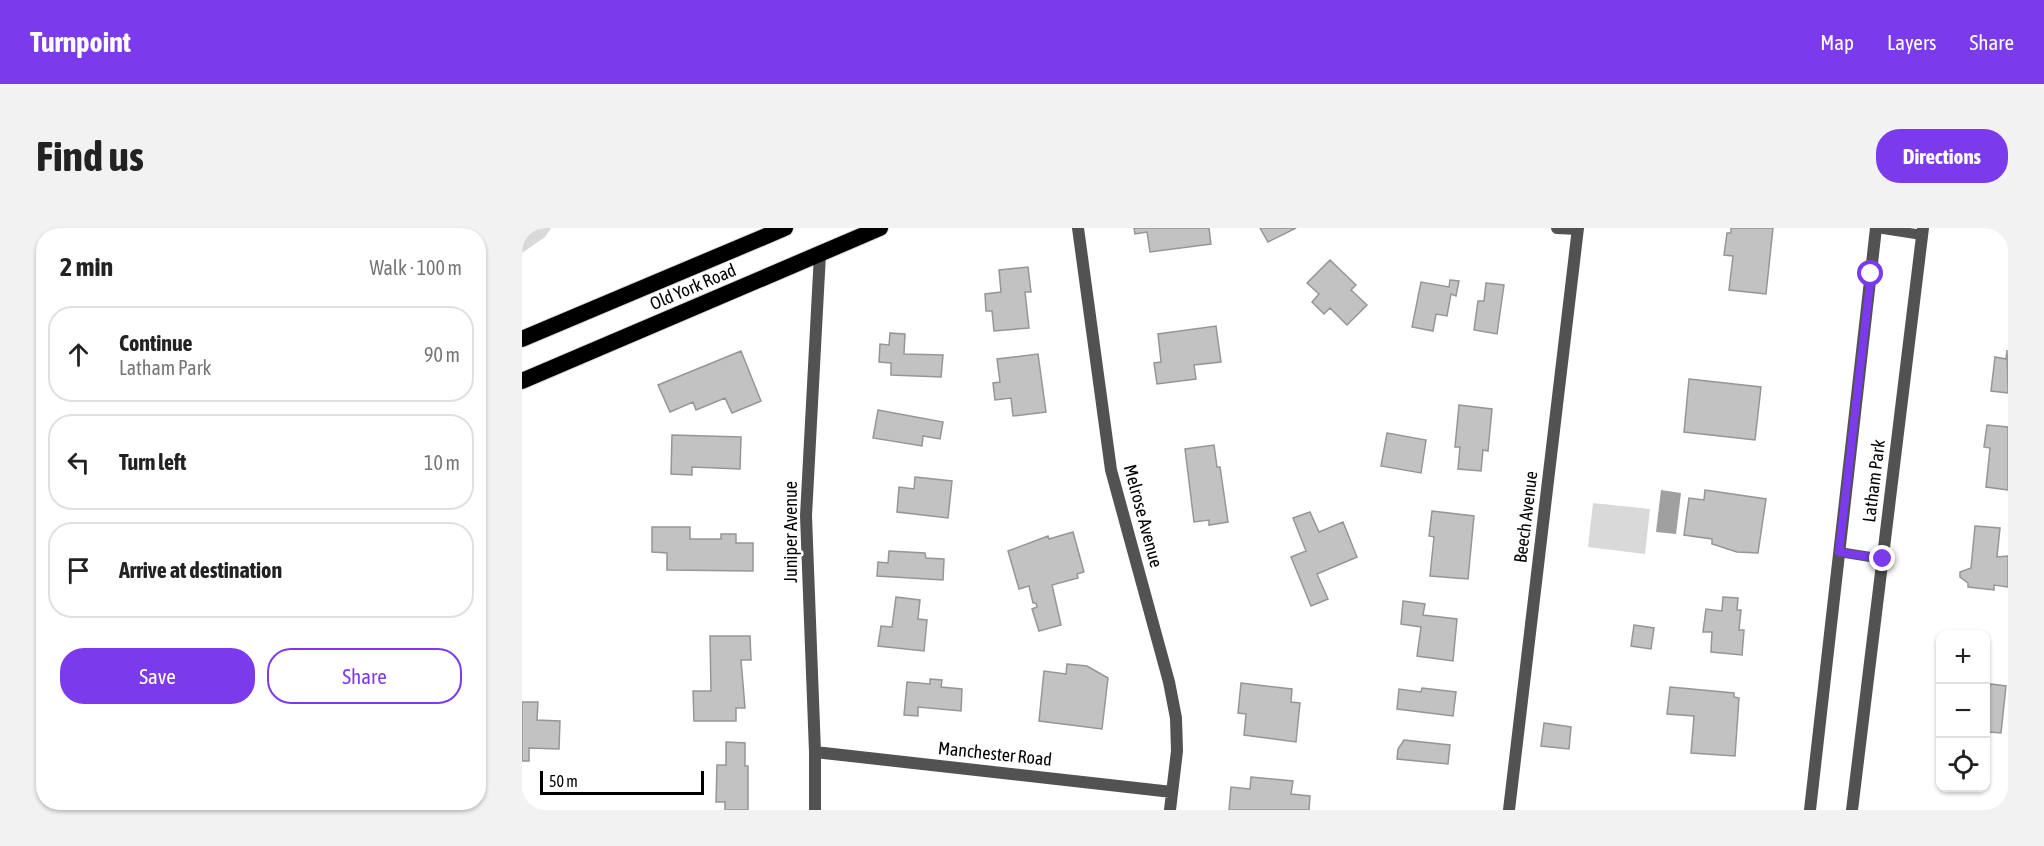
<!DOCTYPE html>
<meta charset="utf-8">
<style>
:root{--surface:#fff;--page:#f2f2f2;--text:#222;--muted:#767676;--line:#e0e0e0;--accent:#7c3aed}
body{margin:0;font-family:"Asap Condensed",sans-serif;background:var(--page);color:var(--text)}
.controls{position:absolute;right:18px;bottom:18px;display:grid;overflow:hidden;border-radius:12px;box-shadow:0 2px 4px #0004}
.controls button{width:54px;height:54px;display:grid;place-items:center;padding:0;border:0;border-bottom:2px solid var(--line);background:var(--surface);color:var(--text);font:30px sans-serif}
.scale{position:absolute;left:18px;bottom:15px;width:164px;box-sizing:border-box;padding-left:6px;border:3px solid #000;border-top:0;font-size:16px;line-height:21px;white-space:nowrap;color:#000;-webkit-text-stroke:4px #fff;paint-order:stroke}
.stop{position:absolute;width:18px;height:18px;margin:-14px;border:4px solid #7c3aed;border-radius:50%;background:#fff}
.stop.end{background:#7c3aed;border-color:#fff;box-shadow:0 2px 6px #0008}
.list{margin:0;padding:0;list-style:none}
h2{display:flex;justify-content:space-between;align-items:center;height:78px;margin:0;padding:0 24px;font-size:26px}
h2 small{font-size:20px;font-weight:400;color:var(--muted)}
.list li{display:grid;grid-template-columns:39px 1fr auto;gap:18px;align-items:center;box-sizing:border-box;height:96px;margin:0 12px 12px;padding:0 12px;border:2px solid var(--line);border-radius:24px}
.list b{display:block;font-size:22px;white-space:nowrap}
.list p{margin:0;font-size:20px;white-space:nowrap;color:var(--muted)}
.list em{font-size:20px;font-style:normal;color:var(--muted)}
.actions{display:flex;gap:12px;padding:18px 24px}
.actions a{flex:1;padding:14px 0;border:2px solid var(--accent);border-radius:24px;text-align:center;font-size:21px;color:var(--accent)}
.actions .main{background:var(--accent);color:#fff}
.icon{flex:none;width:33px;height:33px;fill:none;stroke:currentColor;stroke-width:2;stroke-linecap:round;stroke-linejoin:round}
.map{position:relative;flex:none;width:1486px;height:582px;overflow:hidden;border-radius:24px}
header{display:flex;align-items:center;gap:36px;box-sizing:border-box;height:84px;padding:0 30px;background:var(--accent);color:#fff}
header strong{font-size:28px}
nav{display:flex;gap:33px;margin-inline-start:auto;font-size:21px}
.intro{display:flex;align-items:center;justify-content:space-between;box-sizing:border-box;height:144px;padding:0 36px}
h1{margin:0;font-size:42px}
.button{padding:15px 27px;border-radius:24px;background:var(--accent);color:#fff;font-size:21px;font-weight:700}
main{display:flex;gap:36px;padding:0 36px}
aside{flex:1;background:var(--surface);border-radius:24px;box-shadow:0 2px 4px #0004}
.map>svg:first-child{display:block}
.green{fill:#d9d9d9}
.water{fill:#a0a0a0}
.building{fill:#c2c2c2;stroke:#969696;stroke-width:1.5}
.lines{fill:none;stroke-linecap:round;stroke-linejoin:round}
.trunk-casing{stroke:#dbdbdb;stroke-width:18}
.service{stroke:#525252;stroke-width:10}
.minor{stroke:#525252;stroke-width:12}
.trunk{stroke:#000;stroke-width:16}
.route{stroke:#7c3aed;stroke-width:8}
.labels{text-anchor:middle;stroke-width:5;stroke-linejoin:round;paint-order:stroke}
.street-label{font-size:18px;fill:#000;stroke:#fff}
</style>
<header>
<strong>Turnpoint</strong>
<nav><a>Map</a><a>Layers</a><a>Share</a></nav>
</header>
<div class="intro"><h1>Find us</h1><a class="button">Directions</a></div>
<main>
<aside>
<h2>2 min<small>Walk · 100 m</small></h2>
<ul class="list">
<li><svg class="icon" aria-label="ahead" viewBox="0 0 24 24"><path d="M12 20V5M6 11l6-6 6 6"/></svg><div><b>Continue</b><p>Latham Park</p></div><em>90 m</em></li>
<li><svg class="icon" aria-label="left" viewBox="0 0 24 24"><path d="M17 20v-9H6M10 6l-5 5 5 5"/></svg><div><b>Turn left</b></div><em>10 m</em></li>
<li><svg class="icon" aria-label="arrive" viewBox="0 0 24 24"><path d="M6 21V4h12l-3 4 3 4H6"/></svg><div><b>Arrive at destination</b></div></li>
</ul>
<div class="actions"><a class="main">Save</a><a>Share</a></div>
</aside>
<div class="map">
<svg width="1486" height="582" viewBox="0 0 1486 582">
<rect width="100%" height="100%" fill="#fff"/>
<path class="green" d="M0 0H29L23 9 0 25Z
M1071 275 1128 281 1123 326 1066 319Z"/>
<path class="water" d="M1139 262 1159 265 1154 306 1134 304Z"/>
<path class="building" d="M612 0H687L689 16 628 24 625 4 613 6Z
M738 0H774L746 14Z
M1209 0H1251L1244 66 1207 62 1211 28 1202 27 1205 5H1209Z
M808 32 834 57 829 62 845 77 825 97 808 80 802 86 790 74 797 66 785 55Z
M506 39 509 64H503L507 100 472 103 470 83H464L463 66 479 64 477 42Z
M928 52 937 53 934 68 929 66 925 88 914 86 911 103 890 99 899 54 927 59Z
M964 55 982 57 975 106 952 102 956 73H962Z
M694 98 699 134 672 137 674 151 635 156 632 135 639 134 636 106Z
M368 105 383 106 382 126 421 127 419 149 369 147V135L357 134 358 116 367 117Z
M1485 122 1486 165 1469 163 1473 129 1484 131Z
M219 123 239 173 210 185 203 170 174 182 171 174 148 184 136 157Z
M516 126 524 184 491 188 489 170 473 172 471 155 478 154 475 131Z
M1167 151 1239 159 1233 212 1162 204Z
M937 177 970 181 966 223 961 222 959 243 936 241 938 219H933Z
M356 182 421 194 418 211 401 208 400 218 351 210Z
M1465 197 1486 199V262L1464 259 1468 220 1462 219Z
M865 205 904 212 899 245 859 238Z
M150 207 219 209 218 241 170 239V247L149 246Z
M692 217 695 239H698L706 294 687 297V292L672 294 663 221Z
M393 249 430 253 426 290 375 284 377 259 392 261Z
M1183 262 1244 271 1236 325 1215 324 1190 316V311L1162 307 1167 270 1182 272Z
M910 283 952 288 946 351 908 348 912 309 907 308Z
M788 284 797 304 821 294 835 329 795 346 806 371 789 378 769 329 784 323 771 290Z
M1453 298 1478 300 1475 329 1486 328V359L1472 357V362L1446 359V355L1438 349V344L1449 340Z
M130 299H168V311H199V306H214V315H231V343L145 342V325L130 324Z
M551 304 562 344 555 346 556 350 530 357 539 397 517 403 510 381 515 379 514 375H511L507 358 497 361 486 323 526 308 527 311Z
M367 323 403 325 404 330 422 331 421 352 355 348 356 334 366 335Z
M374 369 398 372 396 391 405 392 402 423 356 418 359 398 370 399Z
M1201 369 1216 370 1215 382H1219L1217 402H1222L1220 427 1189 424 1190 404H1181L1184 381 1200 383Z
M881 373 903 376 901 387 935 391 931 433 895 428 899 399 879 396Z
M1112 397 1132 400 1129 421 1109 418Z
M188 408H228L229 432H219L223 480H214V493H172L171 463H189Z
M545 436 565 438 586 450 580 501 517 493 522 443 544 446Z
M408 451 420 452 419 459 440 461 439 483 396 479V488L382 487 385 454 408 456Z
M719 455 770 461 769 474 778 475 774 514 722 507 724 486 716 485Z
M1469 456 1484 458 1479 505 1467 504 1464 529V458H1468Z
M1148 459 1212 465V469L1217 470 1213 528 1169 525 1172 488 1145 486Z
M900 460 934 464 931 488 875 481 877 461 899 464Z
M0 474H16L15 492 38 493 37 521 7 520V533H0Z
M1022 495 1049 499 1047 521 1019 518Z
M882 512 928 517 926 536 875 531 876 521Z
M204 514 223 515V538H226V582H203V574H194L195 537H204Z
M729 549 771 553 769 566 788 568 787 582H707L709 559 728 561Z"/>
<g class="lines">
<defs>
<path id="trunk" d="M0 111 263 0
M0 153 358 0"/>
</defs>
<use href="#trunk" class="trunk-casing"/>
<path class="service" d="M1355 0 1400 7
M1317 324 1361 331"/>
<path class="minor" d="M556 0 589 242 647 454 654 490 655 523 648 582
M1035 0 1056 1
M293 524 650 564
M293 582V524L284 288 298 26
M987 582 1056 0
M1288 582 1354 0
M1330 582 1401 0"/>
<use href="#trunk" class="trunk"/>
</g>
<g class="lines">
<path class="route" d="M1349 46 1317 324 1361 331"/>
</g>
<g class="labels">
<g class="street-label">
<text transform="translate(171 59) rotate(-23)" y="6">Old York Road</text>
<text transform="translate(1352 253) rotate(-83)" y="6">Latham Park</text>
<text transform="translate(621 288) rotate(75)" y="6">Melrose Avenue</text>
<text transform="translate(1004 289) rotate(-83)" y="6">Beech Avenue</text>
<text transform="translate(269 304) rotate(-90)" y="6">Juniper Avenue</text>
<text transform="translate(473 526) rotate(6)" y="6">Manchester Road</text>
</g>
</g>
</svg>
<div class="controls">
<button>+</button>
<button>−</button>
<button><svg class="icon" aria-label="locate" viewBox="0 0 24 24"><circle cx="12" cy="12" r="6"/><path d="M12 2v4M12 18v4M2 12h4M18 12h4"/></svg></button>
</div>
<div class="scale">50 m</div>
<div class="stop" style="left:1349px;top:46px"></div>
<div class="stop end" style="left:1361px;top:331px"></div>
</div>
</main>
